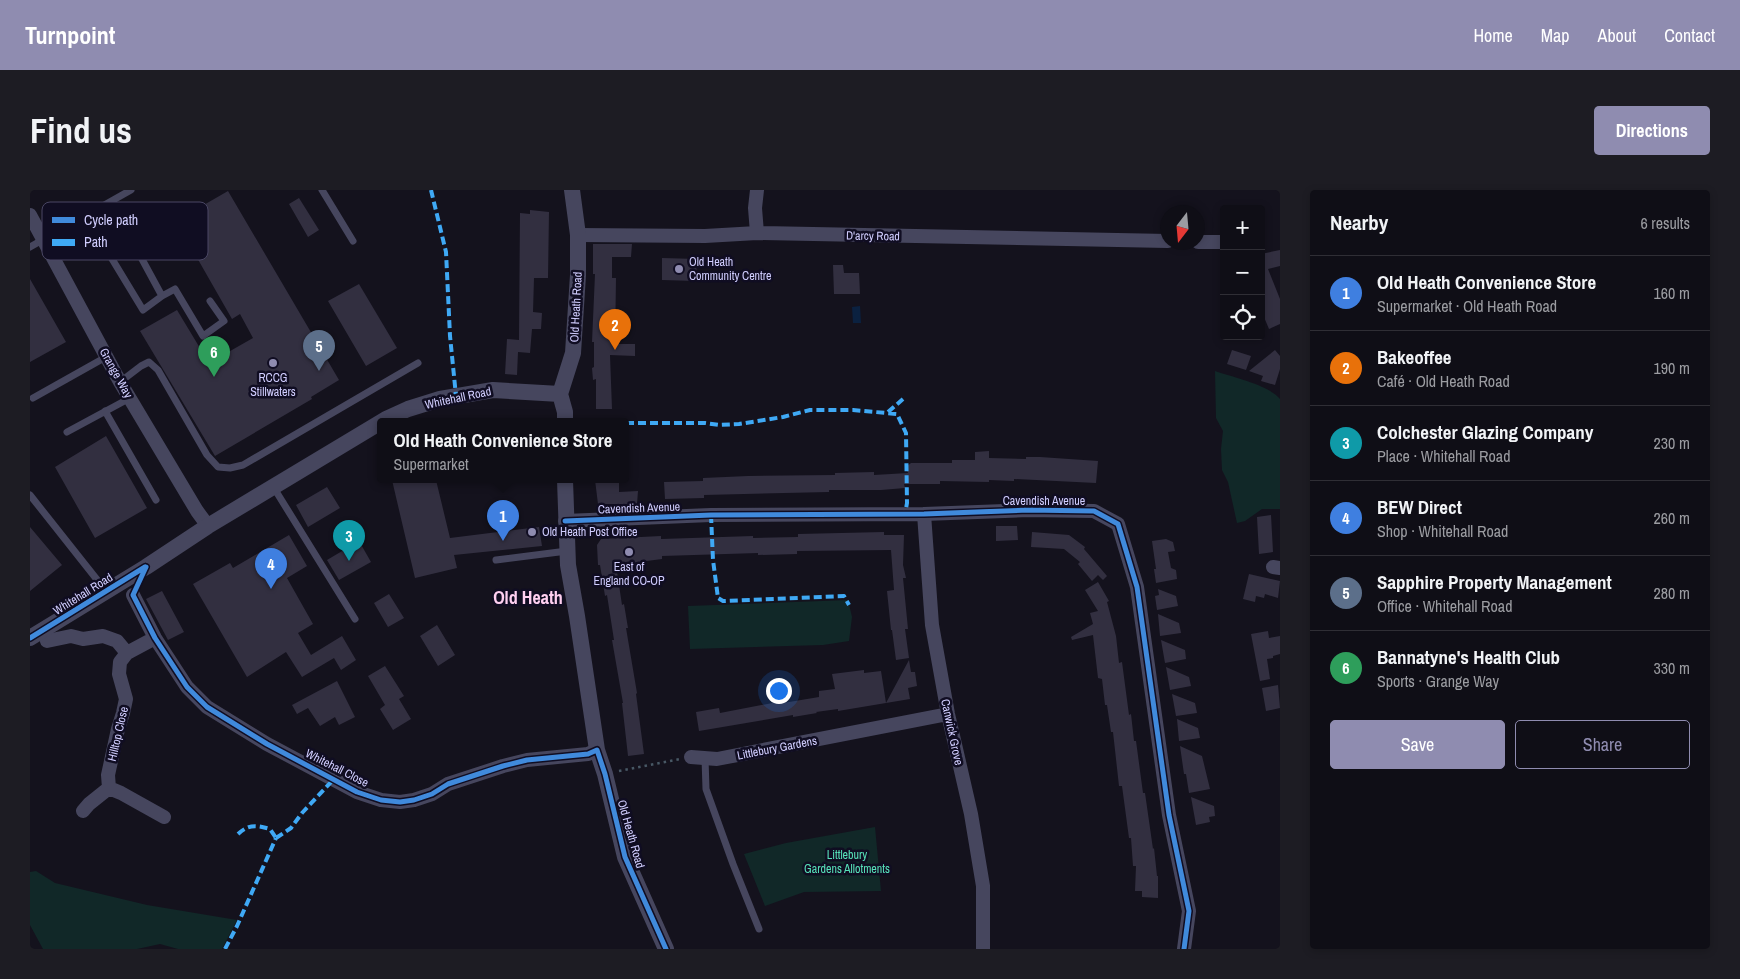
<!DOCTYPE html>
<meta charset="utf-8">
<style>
:root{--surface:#0f0e16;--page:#1d1c23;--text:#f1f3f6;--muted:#9b9ca1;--line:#2f2e35;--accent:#8f8cb0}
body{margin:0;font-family:"Archivo Narrow",sans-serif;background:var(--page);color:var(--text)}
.controls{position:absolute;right:15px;top:15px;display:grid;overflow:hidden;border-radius:5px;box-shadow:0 2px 8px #0003}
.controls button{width:45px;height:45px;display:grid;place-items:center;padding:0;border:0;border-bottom:1px solid var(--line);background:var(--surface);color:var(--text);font:25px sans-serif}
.compass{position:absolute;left:1130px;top:15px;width:45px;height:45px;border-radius:50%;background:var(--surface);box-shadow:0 2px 8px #0003;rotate:196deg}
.you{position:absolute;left:748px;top:500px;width:18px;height:18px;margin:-12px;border:4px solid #fff;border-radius:50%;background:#1a73e8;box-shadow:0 0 0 8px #1a73e833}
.badge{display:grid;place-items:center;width:32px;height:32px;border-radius:50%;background:var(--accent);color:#fff;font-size:16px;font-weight:700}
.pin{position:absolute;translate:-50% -41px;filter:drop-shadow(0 1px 2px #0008)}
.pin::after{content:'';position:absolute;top:26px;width:18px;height:15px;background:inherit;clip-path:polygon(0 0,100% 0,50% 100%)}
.popup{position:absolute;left:347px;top:228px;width:252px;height:65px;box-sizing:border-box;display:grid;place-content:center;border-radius:5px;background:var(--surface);filter:drop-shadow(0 1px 4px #0005);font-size:16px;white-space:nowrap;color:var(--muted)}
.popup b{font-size:19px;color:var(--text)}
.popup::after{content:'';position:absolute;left:50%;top:100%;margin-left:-10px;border:10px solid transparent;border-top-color:var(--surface)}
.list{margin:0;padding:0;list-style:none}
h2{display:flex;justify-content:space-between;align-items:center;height:65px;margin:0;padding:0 20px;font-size:21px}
h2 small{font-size:16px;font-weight:400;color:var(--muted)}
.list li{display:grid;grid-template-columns:32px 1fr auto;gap:15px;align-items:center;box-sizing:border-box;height:75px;padding:0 20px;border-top:1px solid var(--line)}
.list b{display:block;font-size:19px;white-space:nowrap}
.list p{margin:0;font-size:16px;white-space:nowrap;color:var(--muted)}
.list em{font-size:16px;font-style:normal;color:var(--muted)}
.actions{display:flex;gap:10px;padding:15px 20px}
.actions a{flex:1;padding:11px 0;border:1px solid var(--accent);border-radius:5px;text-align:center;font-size:18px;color:var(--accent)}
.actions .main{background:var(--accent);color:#fff}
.icon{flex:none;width:28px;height:28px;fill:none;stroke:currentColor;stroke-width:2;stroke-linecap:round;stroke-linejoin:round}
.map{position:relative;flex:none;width:1250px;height:759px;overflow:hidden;border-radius:5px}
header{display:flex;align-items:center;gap:30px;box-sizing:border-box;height:70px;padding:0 25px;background:var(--accent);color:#fff}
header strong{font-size:24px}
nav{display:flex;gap:28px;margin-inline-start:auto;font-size:18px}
.intro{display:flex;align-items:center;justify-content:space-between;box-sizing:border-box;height:120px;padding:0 30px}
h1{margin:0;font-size:35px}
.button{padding:12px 22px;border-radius:5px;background:var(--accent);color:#fff;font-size:18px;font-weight:700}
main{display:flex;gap:30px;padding:0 30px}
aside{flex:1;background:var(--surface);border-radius:5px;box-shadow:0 2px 8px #0003}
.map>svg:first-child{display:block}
.green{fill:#112828}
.water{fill:#0b2140}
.building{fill:#322f40}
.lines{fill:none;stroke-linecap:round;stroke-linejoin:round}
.path{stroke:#485865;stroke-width:2.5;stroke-dasharray:2.5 4;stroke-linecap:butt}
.service{stroke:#46465e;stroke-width:7}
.minor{stroke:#46465e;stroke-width:14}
.tertiary{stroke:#46465e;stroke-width:16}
.quiet{stroke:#3fa9f5;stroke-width:4;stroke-dasharray:8 4;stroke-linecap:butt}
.cycleway-casing{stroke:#100d22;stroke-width:8}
.cycleway{stroke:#408adc;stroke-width:5}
.poi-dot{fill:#8f8cb0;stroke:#100d22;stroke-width:2}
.labels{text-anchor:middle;stroke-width:5;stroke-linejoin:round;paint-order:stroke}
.street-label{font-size:12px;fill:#d1ceff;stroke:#100d22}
.poi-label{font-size:12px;fill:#d1ceff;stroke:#100d22;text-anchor:start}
.park-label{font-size:12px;fill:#57e2ba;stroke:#100d22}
.district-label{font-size:18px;font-weight:bold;fill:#ffd0f0;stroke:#100d22}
.key{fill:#100d22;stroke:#4a4764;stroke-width:1}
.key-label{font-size:14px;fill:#d1ceff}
</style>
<header>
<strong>Turnpoint</strong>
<nav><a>Home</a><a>Map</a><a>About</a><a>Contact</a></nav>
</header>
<div class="intro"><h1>Find us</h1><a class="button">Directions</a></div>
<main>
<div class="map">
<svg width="1250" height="759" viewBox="0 0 1250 759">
<rect width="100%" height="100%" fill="#14121d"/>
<path class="green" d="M1185 181C1202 187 1239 195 1250 209V319H1232L1215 331 1207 333 1198 292 1192 280 1191 259 1193 241 1186 228Z
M818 410 822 427 819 451 793 455 660 459 658 416Z
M845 637 851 701 774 702 735 716 714 664 756 653Z
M6 681 25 693 117 715 207 730 192 759H148L130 754 107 759H13L0 735V682Z"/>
<path class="water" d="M830 116 831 133H823L822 117Z"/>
<path class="building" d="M198 1 309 190 281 207 282 209 185 266 110 141 147 120 179 173 223 148 210 124 202 129 146 31Z
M269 8 289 40 278 47 259 14Z
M500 20 519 22 518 88H504L503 122 512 123 511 139H502L500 163 488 162 487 185 475 184 477 149 489 150 490 23 500 24Z
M563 54H602L601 67H582V88H586L585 154H605V166L580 165 582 219H566V189L563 190 562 178 564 177V152H562L565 84H563Z
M1250 60V76L1238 79 1250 109V134L1239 139 1231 120V64Z
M632 68 667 69 666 91 632 90Z
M803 75H813L814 83H829L830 104H804Z
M0 89 36 152 0 172Z
M329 94 367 158 336 176 298 111Z
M1202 160 1221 166 1216 180 1197 174Z
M1245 160 1250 166V179L1245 195 1231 191 1233 186 1219 181Z
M76 246 117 318 65 348 25 277Z
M959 261V268L996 269V267H1010L1068 271 1066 293 984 289V291L959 290V292L910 291V294H874L875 298 851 300H799V302L674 305V308L635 309 634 292 673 291V288L718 286 805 285V283L844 282V285L878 283 876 277 881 273H922V270H945V262Z
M362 290H406L420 348 509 337 512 356 424 365 427 378 385 388Z
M565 290H589V302L608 301 607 314H568Z
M297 297 310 318 278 337 266 315Z
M1241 325 1243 362 1229 364 1227 327Z
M966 336H987L988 350 966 351Z
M0 337 32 375 0 401Z
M854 342V345H874L873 375 876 388H873L878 439H875L879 468 866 470 862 440H861L857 401 864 400 861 360 767 361V364L728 365V363L632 366V369L586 375 592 415 594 414 598 438H596L607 503 606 504 614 564 598 566 592 513H593L582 450H584L577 405 575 406 570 375H568L567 355 571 349 631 346V349L723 346V348L768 347V344Z
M1002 342 1039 345 1055 357 1054 359 1077 386 1073 390 1068 385 1062 391 1048 374 1050 372 1034 359 1001 357Z
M259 345 277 376 257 388 283 434 268 443 281 465 312 446 326 470 311 480 304 468 272 487 256 462 217 487 163 394 200 373 203 378Z
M1136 349 1143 352 1145 361 1138 362 1141 378 1146 380 1147 389 1126 393 1124 379H1126L1122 351Z
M329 351 341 372 309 390 297 370Z
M1219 384 1250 391 1248 408 1235 404 1234 408 1226 406 1225 412 1213 409Z
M1068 392 1079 411 1077 412 1086 446 1089 473 1092 472 1099 525 1101 524 1104 551H1106L1113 603H1115L1123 659 1124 658 1127 686H1128V708L1112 707V701H1105L1106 676H1103L1101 648H1099L1092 596H1089L1083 542H1081L1077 515H1075L1072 489 1068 488 1063 445 1042 450 1041 447 1063 434 1060 423 1068 421 1055 400Z
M1128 399 1146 406 1148 416 1127 420 1125 406 1129 405Z
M132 401 154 442 138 450 116 409Z
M359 404 374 428 358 437 344 413Z
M1128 424 1149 433 1151 443 1130 446Z
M407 435 425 465 408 476 390 446Z
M1238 441 1239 448 1250 446V464L1243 466V468L1237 469 1240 489 1230 491 1221 444Z
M1131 450 1155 460 1156 469 1135 473Z
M879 470 881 482H885L887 496 878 498 880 509 856 513Z
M355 476 374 506 369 509 381 529 363 540 350 519 355 515 338 486Z
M1136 477 1159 487 1161 496 1140 500Z
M834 480V483L851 481 856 513 808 521V519L786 522 787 523 763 527V525L669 541 666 522 689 518 690 523 753 511V513L789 507V501L805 499 802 484Z
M307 491 325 527 309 535 305 527 290 536 278 518 267 524 262 515Z
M1248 495 1250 518 1236 521 1232 498Z
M1142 504 1165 513 1167 523 1146 526Z
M1147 529 1168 538 1170 548 1149 551Z
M1150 556 1172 566 1180 599 1159 603 1156 584H1154Z
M1161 607 1184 616 1185 626 1179 627 1180 632 1166 635Z"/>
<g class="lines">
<path class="path" d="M589 581 650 569"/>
<path class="service" d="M292 0 323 51
M81 12 132 106 145 99 173 146 194 131 180 111
M56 26 113 120 132 106
M0 57 101 0
M90 192 111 176 119 172 128 180 177 265 188 277 200 278 213 275 388 173
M3 208 76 167
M75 221 126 310
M37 242 100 208
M244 298 325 429
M0 305 76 401
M466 370 537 361
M675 568 676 599 703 674 729 739"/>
<path class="minor" d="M727 0 725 18 727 43
M0 25 90 192 167 321 178 336
M548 45 675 46 727 43 1138 51
M1168 52H1194
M894 324 902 435 918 524 941 624 953 696V759
M535 331 681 325 894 324 998 320 1064 321 1088 334 1107 397 1139 625 1159 721 1154 759
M1243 377 1250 378
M103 405 125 448 157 497 177 517 237 554 327 602 351 610 370 612 384 610 402 604 418 594 473 576 497 570 558 564 567 560
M17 451 41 446 53 449 73 446 87 451 97 463 125 448
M97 463 90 472 89 484 96 509 93 523 88 539 78 585 79 598 91 603 134 627
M661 567 687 569 918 524
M53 621 59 614 79 598"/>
<path class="tertiary" d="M535 232V222L530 204 543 163 548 85V45L542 0
M535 290 538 375 547 426 567 560 575 584 595 667 636 759
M0 448 116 377 178 336 356 229 378 219 410 209 463 200 530 204"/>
<path class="quiet" d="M401 0 416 62 420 146 426 206
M858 222 873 209
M596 233H675L689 235 709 234 753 227 780 220H823L867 224 876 243 877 313 875 324
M681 325 683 370 688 408 693 411 814 406 819 415
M208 644C219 634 226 635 240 639L246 648
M246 648 261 638 272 623 303 590
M195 759 207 736 246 648"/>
<defs>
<path id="cycleway" d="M535 331 681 325 894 324 998 320 1064 321 1088 334 1107 397 1139 625 1159 721 1154 759
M116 377 103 405 125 448 157 497 177 517 237 554 327 602 351 610 370 612 384 610 402 604 418 594 473 576 497 570 558 564 567 560 575 584 595 667 636 759
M0 448 115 377"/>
</defs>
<use href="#cycleway" class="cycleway-casing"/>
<use href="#cycleway" class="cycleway"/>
</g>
<g class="poi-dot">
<circle cx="649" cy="79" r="5"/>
<circle cx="243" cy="173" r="5"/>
<circle cx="502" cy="342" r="5"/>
<circle cx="599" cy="362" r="5"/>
</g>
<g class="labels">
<g class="street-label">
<text transform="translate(843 46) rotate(1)" y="4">D'arcy Road</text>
<text transform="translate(546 117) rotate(-87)" y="4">Old Heath Road</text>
<text transform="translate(86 183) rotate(61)" y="4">Grange Way</text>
<text transform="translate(428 208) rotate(-12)" y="4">Whitehall Road</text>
<text x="1014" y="315">Cavendish Avenue</text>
<text transform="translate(609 318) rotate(-2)" y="4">Cavendish Avenue</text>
<text transform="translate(53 404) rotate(-32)" y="4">Whitehall Road</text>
<text transform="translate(922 542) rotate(78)" y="4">Canwick Grove</text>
<text transform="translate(88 544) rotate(-77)" y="4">Hilltop Close</text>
<text transform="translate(747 558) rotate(-11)" y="4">Littlebury Gardens</text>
<text transform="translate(307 578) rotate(27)" y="4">Whitehall Close</text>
<text transform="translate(601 644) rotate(74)" y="4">Old Heath Road</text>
</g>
<g class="poi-label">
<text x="659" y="76">Old Heath<tspan x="659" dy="14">Community Centre</tspan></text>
<text x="243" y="192" text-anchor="middle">RCCG<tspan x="243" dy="14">Stillwaters</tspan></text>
<text x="512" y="346">Old Heath Post Office</text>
<text x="599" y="381" text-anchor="middle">East of<tspan x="599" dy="14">England CO-OP</tspan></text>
</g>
<g class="park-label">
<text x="817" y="669">Littlebury<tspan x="817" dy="14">Gardens Allotments</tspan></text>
</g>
<g class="district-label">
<text x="498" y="414">Old Heath</text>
</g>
</g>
<rect x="12" y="12" width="166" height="58" rx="8" class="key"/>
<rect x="22" y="27" width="23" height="6" fill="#408adc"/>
<rect x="22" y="49" width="23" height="7" fill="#3fa9f5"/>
<g class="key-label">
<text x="54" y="35">Cycle path</text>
<text x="54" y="57">Path</text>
</g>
</svg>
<div class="controls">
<button>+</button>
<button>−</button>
<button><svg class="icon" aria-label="locate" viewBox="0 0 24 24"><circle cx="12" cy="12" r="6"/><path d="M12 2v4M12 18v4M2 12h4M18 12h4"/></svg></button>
</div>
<svg class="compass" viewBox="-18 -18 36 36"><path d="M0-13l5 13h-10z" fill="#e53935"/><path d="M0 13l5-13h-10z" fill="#9b9ca1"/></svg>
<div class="you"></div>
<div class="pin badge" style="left:473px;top:351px;background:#3f7fe0">1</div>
<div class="popup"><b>Old Heath Convenience Store</b>Supermarket</div>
<div class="pin badge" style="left:585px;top:160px;background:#e8710a">2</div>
<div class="pin badge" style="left:319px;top:371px;background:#0f9aa8">3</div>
<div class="pin badge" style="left:241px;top:399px;background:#3f7fe0">4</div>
<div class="pin badge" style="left:289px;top:181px;background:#5c6f8a">5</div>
<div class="pin badge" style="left:184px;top:187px;background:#2e9e5b">6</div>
</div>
<aside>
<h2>Nearby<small>6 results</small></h2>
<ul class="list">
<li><span class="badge" style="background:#3f7fe0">1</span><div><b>Old Heath Convenience Store</b><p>Supermarket · Old Heath Road</p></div><em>160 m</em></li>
<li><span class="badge" style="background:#e8710a">2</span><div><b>Bakeoffee</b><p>Café · Old Heath Road</p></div><em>190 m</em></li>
<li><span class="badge" style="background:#0f9aa8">3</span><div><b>Colchester Glazing Company</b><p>Place · Whitehall Road</p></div><em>230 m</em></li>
<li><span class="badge" style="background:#3f7fe0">4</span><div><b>BEW Direct</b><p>Shop · Whitehall Road</p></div><em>260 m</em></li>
<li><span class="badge" style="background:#5c6f8a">5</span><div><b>Sapphire Property Management</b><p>Office · Whitehall Road</p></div><em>280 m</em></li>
<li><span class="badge" style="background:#2e9e5b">6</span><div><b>Bannatyne's Health Club</b><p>Sports · Grange Way</p></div><em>330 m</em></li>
</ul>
<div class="actions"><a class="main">Save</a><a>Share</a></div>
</aside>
</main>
